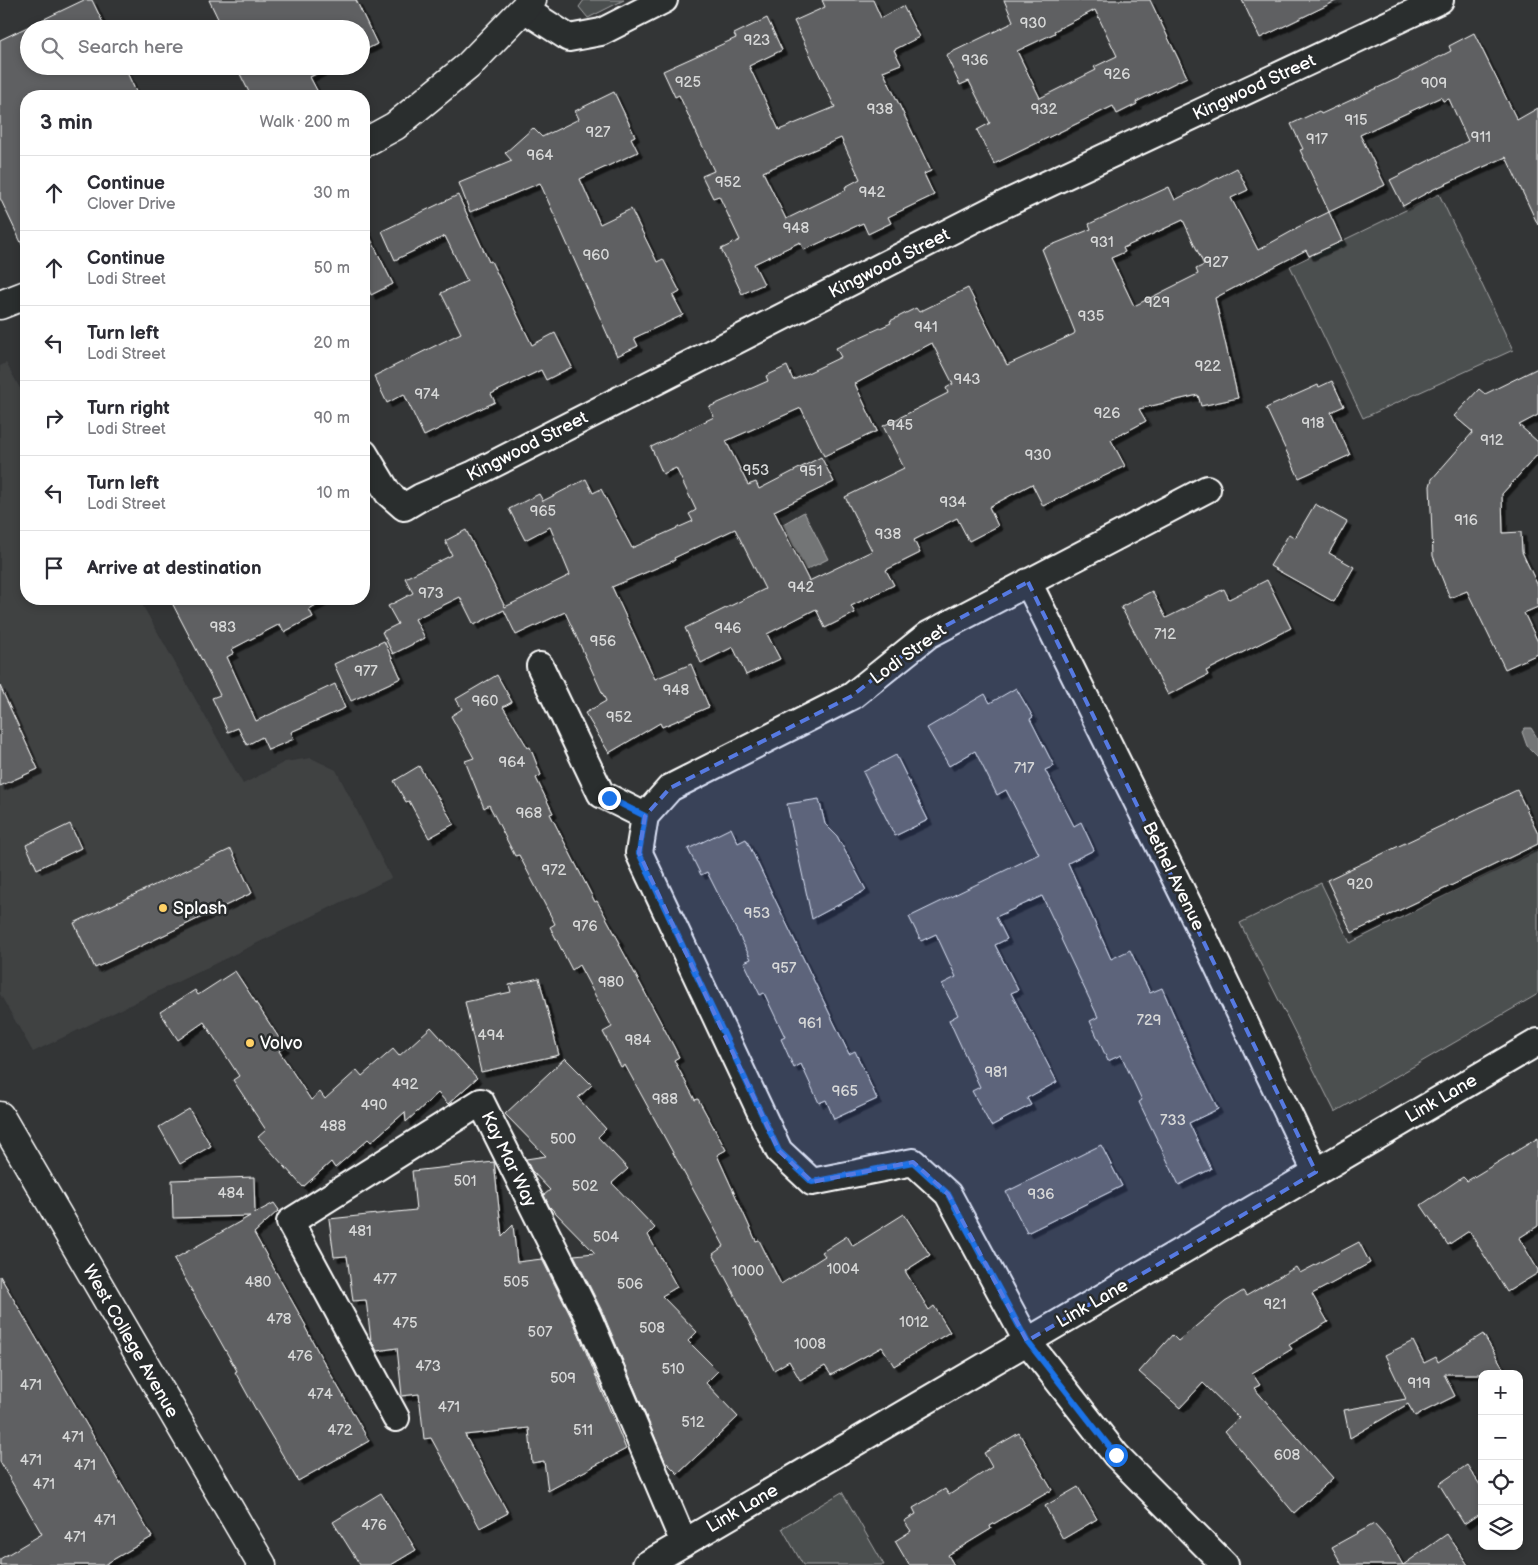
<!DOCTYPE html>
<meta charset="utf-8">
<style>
:root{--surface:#fff;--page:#f7f7f7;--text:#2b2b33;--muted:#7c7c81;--line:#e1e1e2}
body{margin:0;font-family:"Balsamiq Sans",sans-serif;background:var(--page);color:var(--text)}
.controls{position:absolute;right:15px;bottom:15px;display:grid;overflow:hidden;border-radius:10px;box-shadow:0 2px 8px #0003}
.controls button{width:45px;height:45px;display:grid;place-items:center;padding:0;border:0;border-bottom:1px solid var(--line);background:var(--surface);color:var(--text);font:25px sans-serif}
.stop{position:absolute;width:15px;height:15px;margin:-11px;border:4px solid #1a73e8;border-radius:50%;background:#fff}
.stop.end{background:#1a73e8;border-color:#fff;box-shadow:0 1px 5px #0008}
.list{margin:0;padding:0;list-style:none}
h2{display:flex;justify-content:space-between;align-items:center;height:65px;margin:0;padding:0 20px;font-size:21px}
h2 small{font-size:16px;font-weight:400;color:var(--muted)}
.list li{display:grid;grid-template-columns:32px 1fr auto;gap:15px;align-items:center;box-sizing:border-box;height:75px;padding:0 20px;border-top:1px solid var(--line)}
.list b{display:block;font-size:19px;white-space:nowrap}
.list p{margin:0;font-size:16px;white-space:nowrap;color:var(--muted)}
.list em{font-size:16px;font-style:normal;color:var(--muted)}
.icon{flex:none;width:28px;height:28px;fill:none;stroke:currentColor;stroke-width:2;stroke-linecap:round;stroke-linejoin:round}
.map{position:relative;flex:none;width:1538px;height:1565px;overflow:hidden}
.search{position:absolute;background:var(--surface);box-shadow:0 2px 8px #0003;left:20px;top:20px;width:350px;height:55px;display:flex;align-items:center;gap:12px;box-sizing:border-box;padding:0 18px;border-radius:28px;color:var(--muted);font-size:19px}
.panel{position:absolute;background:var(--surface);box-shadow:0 2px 8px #0003;left:20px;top:90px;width:350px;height:515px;border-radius:20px}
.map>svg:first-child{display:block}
.built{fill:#404243}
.green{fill:#4c4f50;stroke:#a6a7a8}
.water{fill:#737576;stroke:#abacad}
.building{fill:#5f6162;stroke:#fff;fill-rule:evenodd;filter:url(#shadow)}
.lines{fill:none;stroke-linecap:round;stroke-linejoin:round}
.street-casing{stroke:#fff;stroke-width:30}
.secondary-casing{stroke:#fff;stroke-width:31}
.street{stroke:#2a2d2e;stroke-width:26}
.secondary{stroke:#2a2d2e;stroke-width:28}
.route{stroke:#1a73e8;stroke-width:6}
.marked{fill:#567ae2;fill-opacity:0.2;stroke:#567ae2;stroke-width:4;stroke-dasharray:10 6;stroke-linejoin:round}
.poi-dot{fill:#ffd166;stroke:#2a2d2e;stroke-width:2}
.labels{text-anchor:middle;stroke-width:5;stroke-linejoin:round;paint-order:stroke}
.number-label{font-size:15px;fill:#d7d8d8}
.street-label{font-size:18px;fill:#fff;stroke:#2a2d2e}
.poi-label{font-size:18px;fill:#fff;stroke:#2a2d2e;text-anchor:start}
</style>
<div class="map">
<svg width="1538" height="1565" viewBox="0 0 1538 1565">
<defs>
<filter id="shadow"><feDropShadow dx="4.5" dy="4.5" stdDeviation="0" flood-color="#0009"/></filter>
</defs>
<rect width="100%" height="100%" fill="#333536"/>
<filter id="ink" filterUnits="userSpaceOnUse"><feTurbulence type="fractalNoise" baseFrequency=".02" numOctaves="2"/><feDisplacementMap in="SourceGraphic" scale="10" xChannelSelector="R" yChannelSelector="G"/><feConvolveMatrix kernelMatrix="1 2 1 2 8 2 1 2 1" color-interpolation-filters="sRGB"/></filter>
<g filter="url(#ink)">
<path class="built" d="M6 363 26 399V599H139L243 784 285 762 311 758 336 770 391 878 33 1052 0 994V366Z"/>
<path class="green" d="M584 0H624L588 18 579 7Z
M1439 194 1513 350 1363 418 1290 266Z
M1538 849V994L1335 1112 1240 923 1321 883 1350 943Z
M842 1492 884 1565H803L782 1528Z"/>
<path class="water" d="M804 512 828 559 806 570 783 524Z
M1525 728H1531L1538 739V757L1527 746 1522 732Z"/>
<path class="building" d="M84 0H92L106 29H29V66H124L138 96H26V253L0 198V40Z
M209 0H356L377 44 361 52V29H223Z
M822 0H873L881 18 903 6 919 37 894 50 901 64 883 71 931 171 924 174 934 195 888 217 891 223 868 234 863 223 804 250 800 242 754 264 764 284 742 294 721 249 740 240 719 196 713 198 702 176 714 171 679 95 675 97 663 71 736 38 734 34 767 18 782 50 749 66 779 130 835 107 794 21 825 7ZM841 138 860 179 845 187 846 190 786 219 763 172Z
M1004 0H1150L1187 77 1136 102 1137 104 1117 114 1113 106 994 164 977 130 990 123 969 81 960 85 946 55 1010 24V23L1013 21ZM1095 10 1117 56 1094 67 1096 70 1040 98 1017 51 1055 33 1054 31Z
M1242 0H1338L1260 38Z
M1474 33 1517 120 1538 108V225L1506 157 1434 189 1403 206 1390 180 1468 141 1449 99 1443 101 1441 97 1360 135 1385 185 1329 212 1300 150 1303 149 1291 124 1319 111 1321 114 1399 78V77L1451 51 1449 46Z
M236 66H332L310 77 320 96H251Z
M614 92 635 136 631 138 638 152 580 179 600 224 631 209 657 262 663 259 680 292 673 296 683 315 634 338 638 346 617 356 540 183 470 212 459 183 512 161 505 153 533 128 542 137 579 119 575 111Z
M1237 168 1248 190 1231 198 1258 250 1296 229V228L1329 212 1342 241 1309 256 1306 250 1215 298 1238 398 1201 406 1198 395 1139 409 1146 421 1111 440 1125 466 1043 506 1032 484 989 507 998 526 969 541 957 518 914 540 920 553 886 570 894 585 851 606 855 613 825 628 816 609 767 634 780 659 746 675 733 647 701 663 685 628 765 589 735 529 674 558 675 560 612 587 655 679 691 664 709 707 662 727 660 723 609 753 585 713 606 701 565 612 516 635 504 610 474 625 460 597 415 619 425 638 393 654 382 632 398 624 388 606 413 593 405 578 452 555 445 541 466 530 505 607 570 575 550 527 525 540 509 509 539 494 543 501 586 479 593 493 601 489 632 548 693 521 689 514 696 510 676 468 663 474 651 447 714 417 709 407 768 381 766 376 787 366 793 380 841 357 836 348 891 323 890 321 916 308 919 312 968 288 1007 365 1074 334 1075 332 1042 249 1091 229 1089 224 1169 187 1175 200ZM1183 220 1204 265 1196 269 1198 274 1134 306 1111 258 1125 252 1123 248ZM932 343 953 384 946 388 948 393 883 426 904 468 845 497 872 551 809 581 774 511 834 482 821 457 759 489 756 482 748 485 726 441 801 408 824 456 877 431 855 384Z
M458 195 489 262 491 261 532 345 555 333 572 367 546 380 541 370 491 394 495 402 424 436 404 394 387 403 374 376 461 333 441 293 467 281 445 236 395 260 382 231Z
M364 225 393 284 371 295 364 277Z
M1538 368V415L1519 425 1538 442V454L1502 494 1503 533 1521 532 1522 552 1538 586V607L1524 613 1538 642V654L1505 669 1467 591 1450 598 1433 556 1430 486 1432 479 1473 432 1454 416 1479 389 1485 394Z
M1332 381 1344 406 1331 412 1350 455 1299 478 1266 408 1318 385 1319 387Z
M1315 504 1347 522 1329 553 1354 567 1334 602 1270 566 1289 534 1295 538Z
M1267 580 1291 628 1206 671 1208 675 1168 695 1121 607 1152 591 1166 618 1224 589 1229 599Z
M170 599H327L309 609 313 617 284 632 280 624 232 649 234 653 227 657 256 721 335 684 345 708 291 732 294 739 268 750 262 737 247 745 238 728 228 732 212 698 220 695Z
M384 641 401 678 351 701 334 664Z
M497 675 512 702 503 707 528 748 530 747 541 775 536 778 553 813 550 814 595 902 597 901 620 943 619 944 674 1047 679 1057 674 1060 695 1100 698 1099 726 1150 717 1155 756 1241 759 1240 781 1284 825 1256 822 1252 847 1236 853 1246 904 1214 930 1255 905 1271 929 1310 934 1306 950 1332 894 1366 882 1347 831 1375 825 1366 800 1380 789 1361 774 1370 713 1254 724 1246 625 1065 621 1067 603 1032 612 1027 579 965 572 970 550 927 555 924 519 855 515 856 489 805 484 808 465 761 474 758 451 716 462 709 456 699Z
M0 686 38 769 0 786Z
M1016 688 1033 717 1030 719 1054 766 1045 770 1074 826 1081 822 1094 850 1068 863 1111 959 1130 950 1150 993 1162 988 1195 1063 1218 1109 1189 1123 1211 1169 1179 1185 1139 1102 1142 1100 1121 1055 1108 1061 1090 1021 1098 1017 1061 939 1062 938 1042 896 996 917 1007 939 995 945 1018 990 1011 993 1057 1082 1027 1098 1031 1105 991 1126 972 1091 980 1087 949 1020 958 1015 942 984 956 977 936 934 921 941 909 917 1039 854 1006 790 997 795 975 751 949 766 927 728 985 694 990 703Z
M896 755 928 820 895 836 863 772Z
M419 766 454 824 429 838 409 801 406 802 394 781Z
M1517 790 1538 833V844L1352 933 1327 880Z
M819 799 825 824 837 836 866 890 812 919 787 804Z
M70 824 81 848 37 869 26 845Z
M731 828 738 843 746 839 849 1054 855 1051 877 1099 834 1119 826 1100 819 1103 801 1064 794 1068 781 1039 785 1037 764 993 760 995 744 962 751 959 707 872 701 875 688 849Z
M231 849 252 893 95 968 74 923Z
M235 971 285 1047 279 1051 311 1100 320 1092 325 1099 357 1070 362 1076 393 1049 399 1056 431 1027 477 1078 448 1104 438 1093 406 1122 405 1112 371 1142 368 1139 335 1168 331 1162 303 1187 258 1137 266 1130 233 1080 239 1076 204 1022 178 1040 160 1012 195 990 198 995Z
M539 978 559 1055 481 1072 465 1002 511 992 509 985Z
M565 1058 592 1085 578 1098 606 1129 598 1137 628 1169 612 1183 655 1228 648 1235 677 1287 662 1296 697 1332 688 1341 718 1371 706 1383 738 1417 678 1474 665 1461 602 1311 574 1255 595 1253 549 1206 544 1195 550 1190 531 1170 526 1159 546 1156 505 1114Z
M189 1109 211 1146 180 1164 159 1127Z
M1538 1138V1226L1519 1238 1538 1270V1273L1507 1292 1469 1231 1448 1245 1421 1205 1463 1177 1467 1181Z
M1101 1145 1122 1186 1027 1233 1006 1192Z
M494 1162 502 1236 513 1225 517 1262 542 1259 574 1323 626 1449 548 1491 544 1461 532 1463 529 1428 465 1435 508 1513 480 1528 431 1438 424 1439 419 1394 402 1396 397 1348 377 1351 371 1340 366 1300 353 1301 347 1256 334 1257 329 1219 416 1210 412 1171Z
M254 1177 255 1213 274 1203 279 1210 254 1233 306 1326 305 1327 321 1357 369 1441 298 1481 256 1410 235 1372 237 1371 174 1259 250 1216 173 1218 172 1180Z
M1359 1242 1370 1263 1312 1294 1328 1322 1289 1345 1292 1349 1252 1373 1260 1385 1254 1388 1333 1478 1294 1513 1225 1431 1239 1418 1203 1383 1180 1408 1139 1372 1172 1335 1178 1341 1225 1302 1243 1291 1246 1296 1296 1267 1300 1273Z
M0 1276 152 1537 104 1565H0V1559L42 1534 0 1462Z
M1483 1334 1507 1374H1444L1455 1396 1415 1416 1408 1404 1350 1438 1344 1410 1406 1399 1385 1355 1413 1341 1424 1363 1436 1357 1438 1362Z
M1019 1433 1052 1490 990 1526 991 1529 948 1555 954 1565H909L895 1541 911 1531 904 1521 916 1514 913 1508 945 1489 949 1495 992 1467 984 1453Z
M1467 1465 1482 1488V1512L1464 1524 1439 1484Z
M1078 1487 1097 1519 1063 1539 1045 1506Z
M381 1493 416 1550 391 1565H360L333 1522Z
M1374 1524 1390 1542 1403 1565 1447 1534 1468 1565H1342L1332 1547Z"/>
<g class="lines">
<defs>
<path id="street" d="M524 9 569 38 601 32 664 0
M364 453 388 493 404 507 421 497 472 475 990 211 1440 0
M1207 489 928 635 852 696 670 788 645 816 639 853 779 1151 812 1182 913 1162 948 1194 1027 1341 1116 1455 1225 1565
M1028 582 1190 908 1316 1172
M540 666 601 794 645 816
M396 1418 290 1222 481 1102 588 1317 684 1543
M646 1565 1538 1042"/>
<path id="secondary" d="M364 143 395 126 468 66 532 0
M0 305 26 295
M0 1116 262 1565"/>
</defs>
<use href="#street" class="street-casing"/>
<use href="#secondary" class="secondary-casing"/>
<use href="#street" class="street"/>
<use href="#secondary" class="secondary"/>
</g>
</g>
<g class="lines" filter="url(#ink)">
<path class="route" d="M609 798 645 816 639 853 779 1151 812 1182 913 1162 948 1194 1027 1341 1116 1455"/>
</g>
<path class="marked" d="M1028 582 1316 1172 1027 1341 948 1194 913 1162 812 1182 779 1151 639 853 645 816 670 788 852 696 928 635Z"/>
<g class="poi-dot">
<circle cx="163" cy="908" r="5"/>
<circle cx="250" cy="1043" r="5"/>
</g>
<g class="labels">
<g class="number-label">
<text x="1033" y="28">930</text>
<text x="757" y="45">923</text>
<text x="975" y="65">936</text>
<text x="1117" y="79">926</text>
<text x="688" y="87">925</text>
<text x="1434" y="88">909</text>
<text x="880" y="114">938</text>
<text x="1044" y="114">932</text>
<text x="1356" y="125">915</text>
<text x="598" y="137">927</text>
<text x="1481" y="142">911</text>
<text x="1317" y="144">917</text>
<text x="540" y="160">964</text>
<text x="728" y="187">952</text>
<text x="872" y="197">942</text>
<text x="796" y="233">948</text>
<text x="1102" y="247">931</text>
<text x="596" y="260">960</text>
<text x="1216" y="267">927</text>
<text x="1157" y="307">929</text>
<text x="1091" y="321">935</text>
<text x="926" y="332">941</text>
<text x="1208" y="371">922</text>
<text x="967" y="384">943</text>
<text x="427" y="399">974</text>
<text x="1107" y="418">926</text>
<text x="1313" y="428">918</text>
<text x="900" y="430">945</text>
<text x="1492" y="445">912</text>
<text x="1038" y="460">930</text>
<text x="756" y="475">953</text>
<text x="811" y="476">951</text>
<text x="953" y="507">934</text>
<text x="543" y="516">965</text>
<text x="1466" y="525">916</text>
<text x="888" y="539">938</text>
<text x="801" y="592">942</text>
<text x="431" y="598">973</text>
<text x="223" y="632">983</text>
<text x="728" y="633">946</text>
<text x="1165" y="639">712</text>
<text x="603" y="646">956</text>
<text x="366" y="676">977</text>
<text x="676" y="695">948</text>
<text x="485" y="706">960</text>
<text x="619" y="722">952</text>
<text x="512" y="767">964</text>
<text x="1024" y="773">717</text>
<text x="529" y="818">968</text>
<text x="554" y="875">972</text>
<text x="1360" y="889">920</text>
<text x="757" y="918">953</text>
<text x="585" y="931">976</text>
<text x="784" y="973">957</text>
<text x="611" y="987">980</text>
<text x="1149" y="1025">729</text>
<text x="810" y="1028">961</text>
<text x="491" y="1040">494</text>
<text x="638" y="1045">984</text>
<text x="996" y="1077">981</text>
<text x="405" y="1089">492</text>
<text x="845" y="1096">965</text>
<text x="665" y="1104">988</text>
<text x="374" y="1110">490</text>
<text x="1173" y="1125">733</text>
<text x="333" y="1131">488</text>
<text x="563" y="1144">500</text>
<text x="465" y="1186">501</text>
<text x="585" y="1191">502</text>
<text x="231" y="1198">484</text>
<text x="1041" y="1199">936</text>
<text x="360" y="1236">481</text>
<text x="606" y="1242">504</text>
<text x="843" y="1274">1004</text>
<text x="748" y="1276">1000</text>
<text x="385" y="1284">477</text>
<text x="258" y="1287">480</text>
<text x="516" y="1287">505</text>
<text x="630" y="1289">506</text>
<text x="1275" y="1309">921</text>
<text x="279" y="1324">478</text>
<text x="914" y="1327">1012</text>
<text x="405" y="1328">475</text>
<text x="652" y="1333">508</text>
<text x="540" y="1337">507</text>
<text x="810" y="1349">1008</text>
<text x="300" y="1361">476</text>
<text x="428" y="1371">473</text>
<text x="673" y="1374">510</text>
<text x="563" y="1383">509</text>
<text x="1419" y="1388">919</text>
<text x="31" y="1390">471</text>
<text x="320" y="1399">474</text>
<text x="449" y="1412">471</text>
<text x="693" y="1427">512</text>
<text x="340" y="1435">472</text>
<text x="583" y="1435">511</text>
<text x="73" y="1442">471</text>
<text x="1287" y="1460">608</text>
<text x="31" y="1465">471</text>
<text x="85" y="1470">471</text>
<text x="44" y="1489">471</text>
<text x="105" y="1525">471</text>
<text x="374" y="1530">476</text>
<text x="75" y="1542">471</text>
</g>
<g class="street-label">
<text transform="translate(1254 87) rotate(-25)" y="6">Kingwood Street</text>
<text transform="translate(889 263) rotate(-27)" y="6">Kingwood Street</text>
<text transform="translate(527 446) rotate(-27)" y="6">Kingwood Street</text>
<text transform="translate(908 654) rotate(-36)" y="6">Lodi Street</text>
<text transform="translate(1174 876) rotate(64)" y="6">Bethel Avenue</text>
<text transform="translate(1441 1098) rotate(-30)" y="6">Link Lane</text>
<text transform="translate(509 1159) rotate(64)" y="6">Kay Mar Way</text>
<text transform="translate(1092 1303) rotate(-30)" y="6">Link Lane</text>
<text transform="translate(131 1341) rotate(60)" y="6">West College Avenue</text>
<text transform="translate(742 1508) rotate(-30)" y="6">Link Lane</text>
</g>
<g class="poi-label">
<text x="173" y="914">Splash</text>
<text x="260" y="1049">Volvo</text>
</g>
</g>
</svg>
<div class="controls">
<button>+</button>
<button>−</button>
<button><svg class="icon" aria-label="locate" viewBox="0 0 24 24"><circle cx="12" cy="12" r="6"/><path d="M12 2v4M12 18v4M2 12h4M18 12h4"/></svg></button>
<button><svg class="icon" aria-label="layers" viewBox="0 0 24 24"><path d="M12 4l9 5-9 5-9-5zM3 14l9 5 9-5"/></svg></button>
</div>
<div class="stop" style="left:1116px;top:1455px"></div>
<div class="stop end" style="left:609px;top:798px"></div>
<div class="search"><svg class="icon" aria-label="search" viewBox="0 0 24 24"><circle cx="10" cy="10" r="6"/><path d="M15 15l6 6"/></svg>Search here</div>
<section class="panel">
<h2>3 min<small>Walk · 200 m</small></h2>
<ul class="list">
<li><svg class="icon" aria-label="ahead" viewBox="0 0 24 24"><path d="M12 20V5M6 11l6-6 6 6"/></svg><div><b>Continue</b><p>Clover Drive</p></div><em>30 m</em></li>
<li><svg class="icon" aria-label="ahead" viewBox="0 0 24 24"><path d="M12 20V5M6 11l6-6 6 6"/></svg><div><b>Continue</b><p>Lodi Street</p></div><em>50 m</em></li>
<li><svg class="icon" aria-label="left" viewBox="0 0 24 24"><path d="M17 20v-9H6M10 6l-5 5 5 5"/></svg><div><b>Turn left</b><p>Lodi Street</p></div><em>20 m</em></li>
<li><svg class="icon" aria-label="right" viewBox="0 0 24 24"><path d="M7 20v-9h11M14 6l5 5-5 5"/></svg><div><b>Turn right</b><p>Lodi Street</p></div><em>90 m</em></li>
<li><svg class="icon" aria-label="left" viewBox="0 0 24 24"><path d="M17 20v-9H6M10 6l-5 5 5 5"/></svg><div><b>Turn left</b><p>Lodi Street</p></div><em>10 m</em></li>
<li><svg class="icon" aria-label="arrive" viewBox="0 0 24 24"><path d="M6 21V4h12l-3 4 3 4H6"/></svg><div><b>Arrive at destination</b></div></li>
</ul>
</section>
</div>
